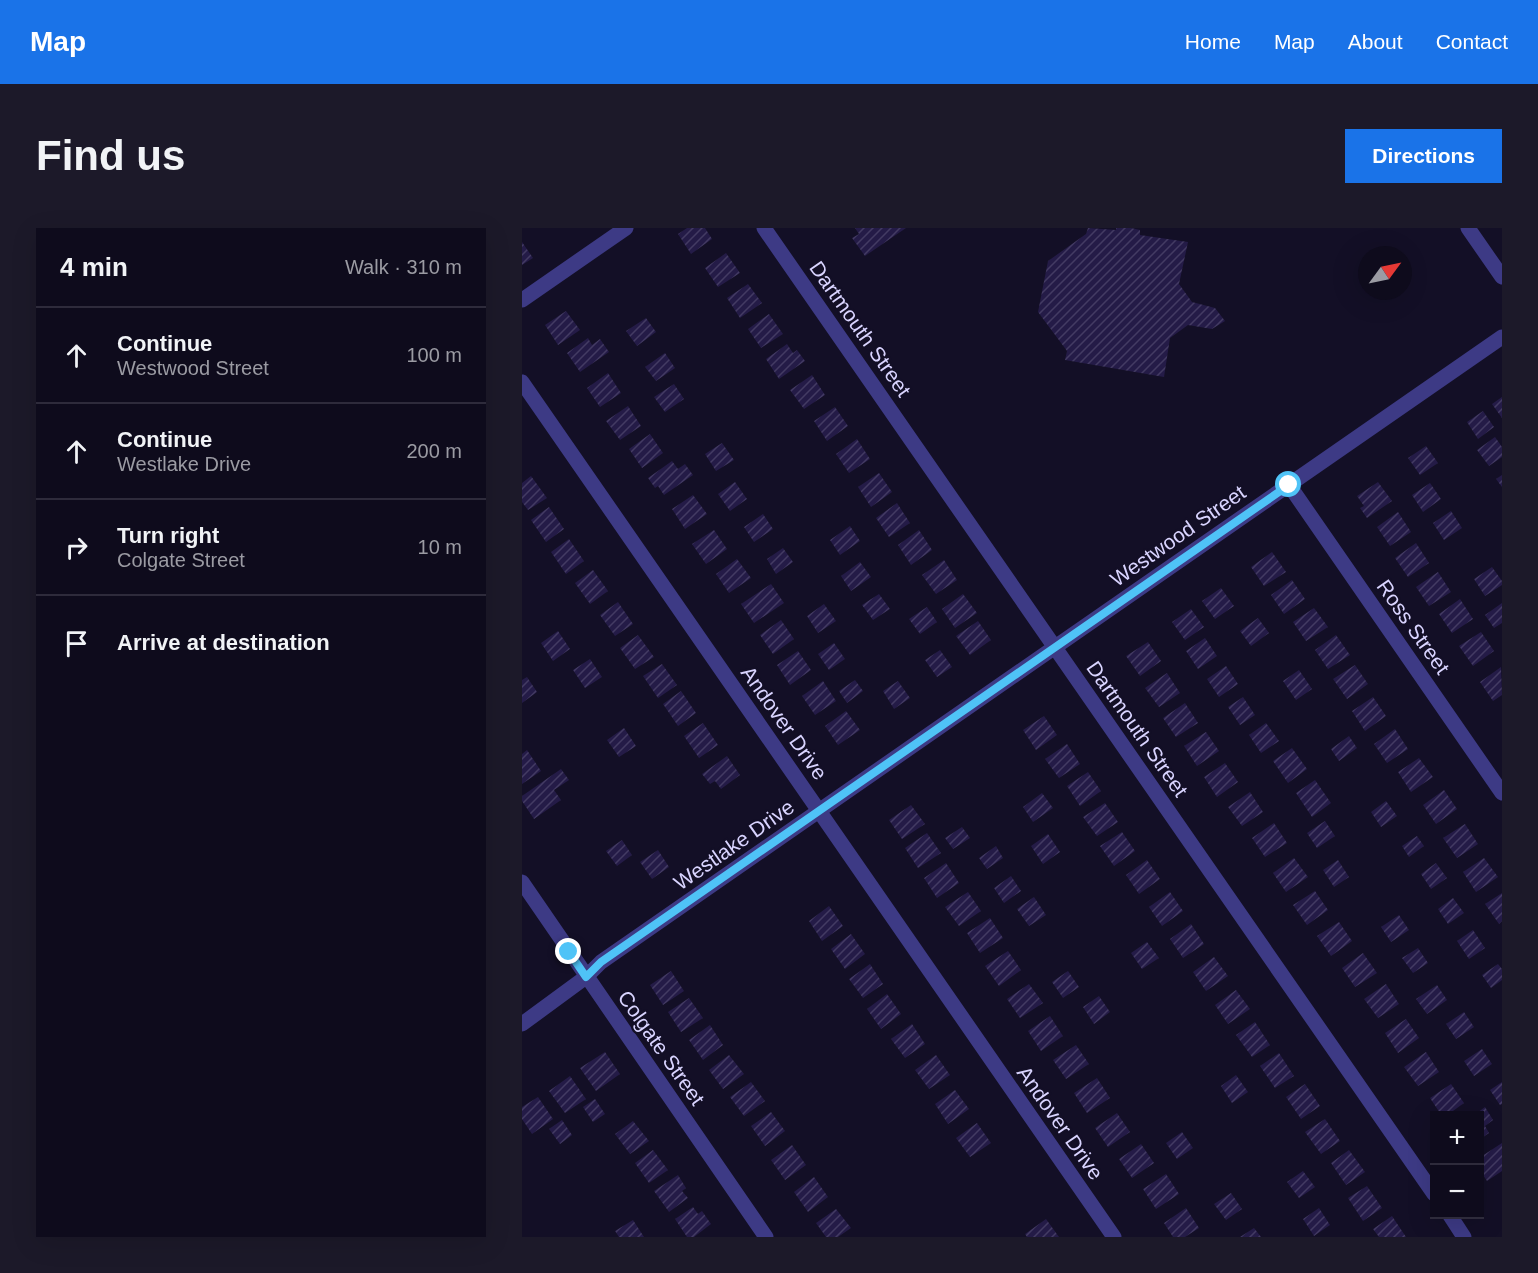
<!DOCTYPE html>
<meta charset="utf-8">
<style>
:root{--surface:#0e0b1c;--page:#1c1929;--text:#f1f3f6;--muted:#9b9ba3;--line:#2e2b3b;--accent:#1a73e8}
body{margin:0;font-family:Helvetica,sans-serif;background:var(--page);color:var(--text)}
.controls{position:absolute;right:18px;bottom:18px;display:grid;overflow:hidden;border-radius:0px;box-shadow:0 6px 24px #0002}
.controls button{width:54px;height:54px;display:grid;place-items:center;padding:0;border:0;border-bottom:2px solid var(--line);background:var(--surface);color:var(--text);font:30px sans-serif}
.compass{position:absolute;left:836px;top:18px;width:54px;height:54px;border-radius:50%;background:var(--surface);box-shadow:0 6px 24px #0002;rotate:57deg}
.stop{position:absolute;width:18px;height:18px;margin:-14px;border:4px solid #4fc3f7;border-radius:50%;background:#fff}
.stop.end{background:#4fc3f7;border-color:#fff;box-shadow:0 2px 6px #0008}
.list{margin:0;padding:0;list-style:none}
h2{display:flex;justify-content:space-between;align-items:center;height:78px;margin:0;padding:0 24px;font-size:26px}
h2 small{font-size:20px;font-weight:400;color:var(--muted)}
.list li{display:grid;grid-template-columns:39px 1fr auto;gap:18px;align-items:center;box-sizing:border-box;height:96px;padding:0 24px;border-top:2px solid var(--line)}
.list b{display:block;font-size:22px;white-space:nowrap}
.list p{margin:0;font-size:20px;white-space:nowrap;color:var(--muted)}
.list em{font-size:20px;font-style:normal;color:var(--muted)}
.icon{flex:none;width:33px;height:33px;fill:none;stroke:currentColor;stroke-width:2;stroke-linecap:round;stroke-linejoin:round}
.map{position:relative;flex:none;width:980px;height:1009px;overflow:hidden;border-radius:0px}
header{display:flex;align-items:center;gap:36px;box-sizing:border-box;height:84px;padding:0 30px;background:var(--accent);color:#fff}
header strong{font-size:28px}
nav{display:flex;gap:33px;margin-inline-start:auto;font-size:21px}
.intro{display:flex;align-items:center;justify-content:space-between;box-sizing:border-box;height:144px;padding:0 36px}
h1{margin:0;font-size:42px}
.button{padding:15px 27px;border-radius:0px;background:var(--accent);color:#fff;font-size:21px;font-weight:700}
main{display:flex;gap:36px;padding:0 36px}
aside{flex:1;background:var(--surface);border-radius:0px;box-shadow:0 6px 24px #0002}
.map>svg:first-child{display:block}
.building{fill:url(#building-hatch)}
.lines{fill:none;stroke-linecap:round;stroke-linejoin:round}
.street{stroke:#3d3a85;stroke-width:15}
.route{stroke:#4fc3f7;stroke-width:8}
.labels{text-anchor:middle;stroke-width:4.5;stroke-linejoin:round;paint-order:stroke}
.street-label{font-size:21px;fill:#d9d4ff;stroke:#130f26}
</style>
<header>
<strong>Map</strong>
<nav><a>Home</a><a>Map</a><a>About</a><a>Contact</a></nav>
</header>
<div class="intro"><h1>Find us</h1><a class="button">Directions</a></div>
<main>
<aside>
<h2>4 min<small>Walk · 310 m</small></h2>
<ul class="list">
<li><svg class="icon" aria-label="ahead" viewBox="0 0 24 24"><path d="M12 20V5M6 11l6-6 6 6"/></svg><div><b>Continue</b><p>Westwood Street</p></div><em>100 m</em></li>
<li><svg class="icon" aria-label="ahead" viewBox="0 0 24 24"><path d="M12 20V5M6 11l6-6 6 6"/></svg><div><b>Continue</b><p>Westlake Drive</p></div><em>200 m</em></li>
<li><svg class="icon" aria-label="right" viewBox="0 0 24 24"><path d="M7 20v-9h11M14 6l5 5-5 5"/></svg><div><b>Turn right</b><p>Colgate Street</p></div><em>10 m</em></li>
<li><svg class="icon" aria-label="arrive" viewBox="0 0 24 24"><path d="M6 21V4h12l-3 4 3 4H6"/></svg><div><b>Arrive at destination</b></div></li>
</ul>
</aside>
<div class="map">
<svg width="980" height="1009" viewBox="0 0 980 1009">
<defs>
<pattern id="building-hatch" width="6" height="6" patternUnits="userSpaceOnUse" patternTransform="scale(1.5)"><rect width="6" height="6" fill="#241b47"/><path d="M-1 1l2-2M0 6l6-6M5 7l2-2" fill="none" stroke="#433b63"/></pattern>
</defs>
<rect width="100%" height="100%" fill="#130f26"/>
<path class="building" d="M165 0H183L190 11 169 26 156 6Z
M333 0H384L343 28 330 10 337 6Z
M566 0 594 2V0H609L618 2V7L666 14 657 56 670 74 693 80 703 93 690 101 666 97 648 110 642 149 543 132 545 123 516 84 526 33 564 6Z
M0 14 11 30 0 37Z
M204 25 218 45 196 59 183 40Z
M226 56 240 75 218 90 205 70Z
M44 83 58 102 36 117 23 97Z
M247 86 261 106 239 120 226 101Z
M124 90 134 104 115 118 104 103Z
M66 110 70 117 78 111 87 124 58 144 45 125Z
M265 116 271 125 275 122 283 133 257 151 244 131Z
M143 125 153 140 134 153 123 139Z
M86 145 99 165 78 179 65 160Z
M290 147 303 167 282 181 268 162Z
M152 156 162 171 143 184 132 169Z
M980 169V190L970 176Z
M106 178 119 198 98 212 84 193Z
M313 179 326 198 305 213 292 193Z
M961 183 972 199 956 211 945 194Z
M128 206 141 225 120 240 107 221Z
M973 209 980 219V229L967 238 955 222Z
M335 211 348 231 327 245 314 226Z
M200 215 212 232 194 243 183 226Z
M904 218 916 235 898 247 886 230Z
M150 233 156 241 163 236 171 247 142 267 136 258 133 260 126 250Z
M357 245 370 264 349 279 336 259Z
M980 247V259L974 251Z
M9 248 25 270 6 282 0 274V255Z
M213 254 225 271 208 283 196 266Z
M856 254 870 273 845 290 838 280 842 278 835 268Z
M908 255 919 271 901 284 890 267Z
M171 267 185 286 163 301 150 281Z
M375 275 388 295 367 309 354 290Z
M27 279 42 301 24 314 9 292Z
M929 283 940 300 922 312 911 295Z
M876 284 889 304 868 318 855 299Z
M241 286 251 301 232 314 222 299Z
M328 298 338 313 318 327 308 312Z
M192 302 205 321 184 336 170 316Z
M397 302 410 322 389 337 376 317Z
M47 311 62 333 44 346 29 324Z
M894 315 907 335 886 349 873 330Z
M261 320 271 334 254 346 245 331Z
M750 324 764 344 742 358 729 339Z
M215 331 229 350 207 365 194 346Z
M422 332 435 352 414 366 400 347Z
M338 334 349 349 329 363 319 348Z
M970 339 980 353V357L963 368 952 351Z
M71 342 86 363 68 376 53 355Z
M916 344 929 364 907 378 894 359Z
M770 352 783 371 762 386 749 367Z
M249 356 262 375 232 395 219 376Z
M699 360 712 378 693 391 680 373Z
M357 366 368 381 351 392 340 377Z
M441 366 455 385 433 400 420 381Z
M938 371 951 391 930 405 917 386Z
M96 374 111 396 93 408 78 387Z
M980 375V395L972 400 963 387Z
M302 376 314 393 296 405 285 388Z
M405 379 415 394 398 406 387 391Z
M792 380 806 399 784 413 771 394Z
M669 381 682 399 663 412 650 394Z
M736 390 747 405 729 418 718 403Z
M259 392 272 411 251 426 238 407Z
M456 393 469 412 448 427 434 408Z
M36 403 48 421 31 433 19 415Z
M959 404 972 423 951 438 937 418Z
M116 407 132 429 113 441 98 420Z
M814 407 828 427 806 441 793 422Z
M683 410 695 428 676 441 664 423Z
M626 414 639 433 618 448 604 428Z
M312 415 323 431 307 442 296 426Z
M418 422 430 439 415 449 403 432Z
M276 423 289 442 268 457 255 437Z
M68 431 80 449 63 460 51 442Z
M140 436 155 457 136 470 121 448Z
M833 437 846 456 825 471 811 451Z
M704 438 716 456 697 469 685 451Z
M979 439 980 467 971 473 958 454Z
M777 442 790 461 774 472 761 453Z
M645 445 658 465 637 479 623 460Z
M5 449 15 464 0 475V452Z
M333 452 341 463 325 475 317 463Z
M301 453 314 473 293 487 280 468Z
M376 453 388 470 372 481 361 463Z
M159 463 174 485 156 498 141 476Z
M721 469 733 487 718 497 706 479Z
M851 469 864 488 843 503 830 483Z
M663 475 676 495 654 509 641 490Z
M324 483 338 502 316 517 303 498Z
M522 488 535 507 514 522 501 502Z
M181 495 196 517 177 530 162 508Z
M744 495 757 513 739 525 727 507Z
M102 500 114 518 97 529 85 512Z
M873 501 886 521 865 535 852 516Z
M684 504 697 523 675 538 662 518Z
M827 508 835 520 817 533 809 521Z
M545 516 558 536 537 550 523 531Z
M770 520 785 541 766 555 751 533Z
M5 522 19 543 0 556V526Z
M205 528 218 547 199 561 193 553 188 556 180 546Z
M897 530 911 549 889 564 876 544Z
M703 535 716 554 695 569 682 549Z
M39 541 47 552 32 562 39 572 12 591 0 573V568Z
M566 544 579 563 558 578 545 558Z
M793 552 809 575 790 589 774 565Z
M922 562 935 581 914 596 901 577Z
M728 564 741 584 720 598 706 579Z
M520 565 531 580 511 594 501 579Z
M864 573 875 588 859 599 849 584Z
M583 575 596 594 575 608 561 589Z
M389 577 403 596 380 611 367 592Z
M803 593 813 608 795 620 785 605Z
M752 595 765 615 743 629 730 610Z
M943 596 956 616 935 630 921 610Z
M440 599 448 610 431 621 423 610Z
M600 604 613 623 592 638 578 618Z
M405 605 419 625 396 640 383 620Z
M526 606 538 624 521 636 509 618Z
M895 608 902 618 887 629 880 618Z
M100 612 110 627 95 638 84 623Z
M474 618 481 630 465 641 457 630Z
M136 622 147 639 130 651 118 634Z
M772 630 786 649 764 664 751 645Z
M962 630 976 649 954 664 941 644Z
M625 632 638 651 617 666 604 647Z
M816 632 827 649 812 659 801 642Z
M424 635 437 655 415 670 402 650Z
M914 635 925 650 909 661 899 646Z
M489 648 499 663 482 675 472 660Z
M793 663 806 682 785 697 771 677Z
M446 664 459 683 437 698 423 679Z
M648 664 661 683 640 698 627 679Z
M980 665V693L977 696 963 676Z
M512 669 524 687 507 698 495 681Z
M931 670 942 685 926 696 916 681Z
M307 678 321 698 300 713 287 693Z
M877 687 887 702 869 714 859 699Z
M468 690 481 710 458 725 445 705Z
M817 694 830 713 809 728 795 708Z
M669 696 682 716 661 730 648 711Z
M951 702 963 720 947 731 935 713Z
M329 706 343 726 323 741 309 721Z
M625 714 637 730 620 741 609 725Z
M896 720 906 735 891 745 880 730Z
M486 723 499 742 477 758 463 738Z
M841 725 855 745 833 759 820 740Z
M692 729 706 748 684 763 671 744Z
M348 736 361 756 341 770 327 751Z
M976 736 980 741V752L969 760 960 747Z
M149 743 162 763 141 777 128 757Z
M546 743 557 759 541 770 530 754Z
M507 756 521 775 498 790 485 771Z
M864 756 877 776 856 790 842 771Z
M915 757 925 772 905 786 894 771Z
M714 762 728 781 706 796 693 777Z
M365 766 379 786 359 801 345 781Z
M577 768 588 784 572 796 561 779Z
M167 770 181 790 159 804 146 784Z
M942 784 952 799 934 811 924 796Z
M528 788 541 808 519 823 506 803Z
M884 791 897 810 876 825 863 805Z
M733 794 748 817 730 829 714 807Z
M390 796 403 816 383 830 369 811Z
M188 797 201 817 181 832 167 812Z
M554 817 567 836 544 851 531 832Z
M960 821 970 836 952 848 942 833Z
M83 824 98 846 74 863 58 840Z
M904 824 917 844 896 858 882 839Z
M757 825 772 848 753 860 738 838Z
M207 827 222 846 201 861 187 842Z
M414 827 428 847 407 861 393 842Z
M714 847 726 864 710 875 699 858Z
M48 848 64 871 43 885 27 863Z
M575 850 588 870 565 885 552 865Z
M229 854 243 873 222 888 208 869Z
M980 854V876L978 877 968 862Z
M783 856 798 878 779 891 764 869Z
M929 856 942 875 924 888H920L908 870Z
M433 862 447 881 426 896 413 876Z
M16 869 31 891 10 906 0 891V879Z
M73 871 83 886 71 894 61 879Z
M963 879 971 892 963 898 967 905 957 912V888H951Z
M249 884 263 903 243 918 229 898Z
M595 885 608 904 586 919 573 900Z
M803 891 818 913 799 926 783 904Z
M40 892 50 907 38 916 27 901Z
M111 893 127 913 108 926 93 906Z
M455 895 469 915 448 929 434 910Z
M660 904 671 920 655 931 644 915Z
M980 915V943L965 953 957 941V930Z
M619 916 632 935 610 950 597 931Z
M270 917 284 937 263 952 249 932Z
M131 922 146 942 127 955 113 935Z
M827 922 843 944 824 957 809 935Z
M781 943 793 959 777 970 765 954Z
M644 946 657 966 634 981 621 961Z
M156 947 164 960 160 963 166 970 147 984 132 963Z
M292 949 306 969 286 984 272 964Z
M845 958 860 980 841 993 826 970Z
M709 965 720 981 704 992 692 976Z
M171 979 176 986 180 983 189 996 172 1009H165L153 991Z
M664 980 677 1000 663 1009H651L642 995Z
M797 980 808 997 792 1008 781 991Z
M314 981 329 1000 316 1009H304L294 995Z
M870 988 884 1009H857L851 1001Z
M524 991 537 1009H505L503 1006Z
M111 992 122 1009H97L93 1003Z
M732 1000 739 1009H718Z"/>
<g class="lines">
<path class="street" d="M242 0 912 966
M946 0 980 49
M0 72 104 0
M0 154 592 1009
M767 257 980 565
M0 654 244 1009
M0 796 64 749 79 734 980 109
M927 986 942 1009"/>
</g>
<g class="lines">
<path class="route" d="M47 724 64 749 79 734 767 257"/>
</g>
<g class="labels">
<g class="street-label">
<text transform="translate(338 101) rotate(55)" y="7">Dartmouth Street</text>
<text transform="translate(656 308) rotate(-35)" y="7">Westwood Street</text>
<text transform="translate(891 399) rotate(55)" y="7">Ross Street</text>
<text transform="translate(262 495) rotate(55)" y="7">Andover Drive</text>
<text transform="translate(615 501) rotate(55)" y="7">Dartmouth Street</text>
<text transform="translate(212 617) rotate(-35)" y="7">Westlake Drive</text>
<text transform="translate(139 820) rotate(55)" y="7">Colgate Street</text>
<text transform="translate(538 895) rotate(55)" y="7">Andover Drive</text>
</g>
</g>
</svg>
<div class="controls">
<button>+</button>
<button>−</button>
</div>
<svg class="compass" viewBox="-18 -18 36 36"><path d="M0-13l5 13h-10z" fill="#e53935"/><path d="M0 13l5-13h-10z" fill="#9b9ba3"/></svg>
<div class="stop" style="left:767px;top:257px"></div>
<div class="stop end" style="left:47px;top:724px"></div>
</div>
</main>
